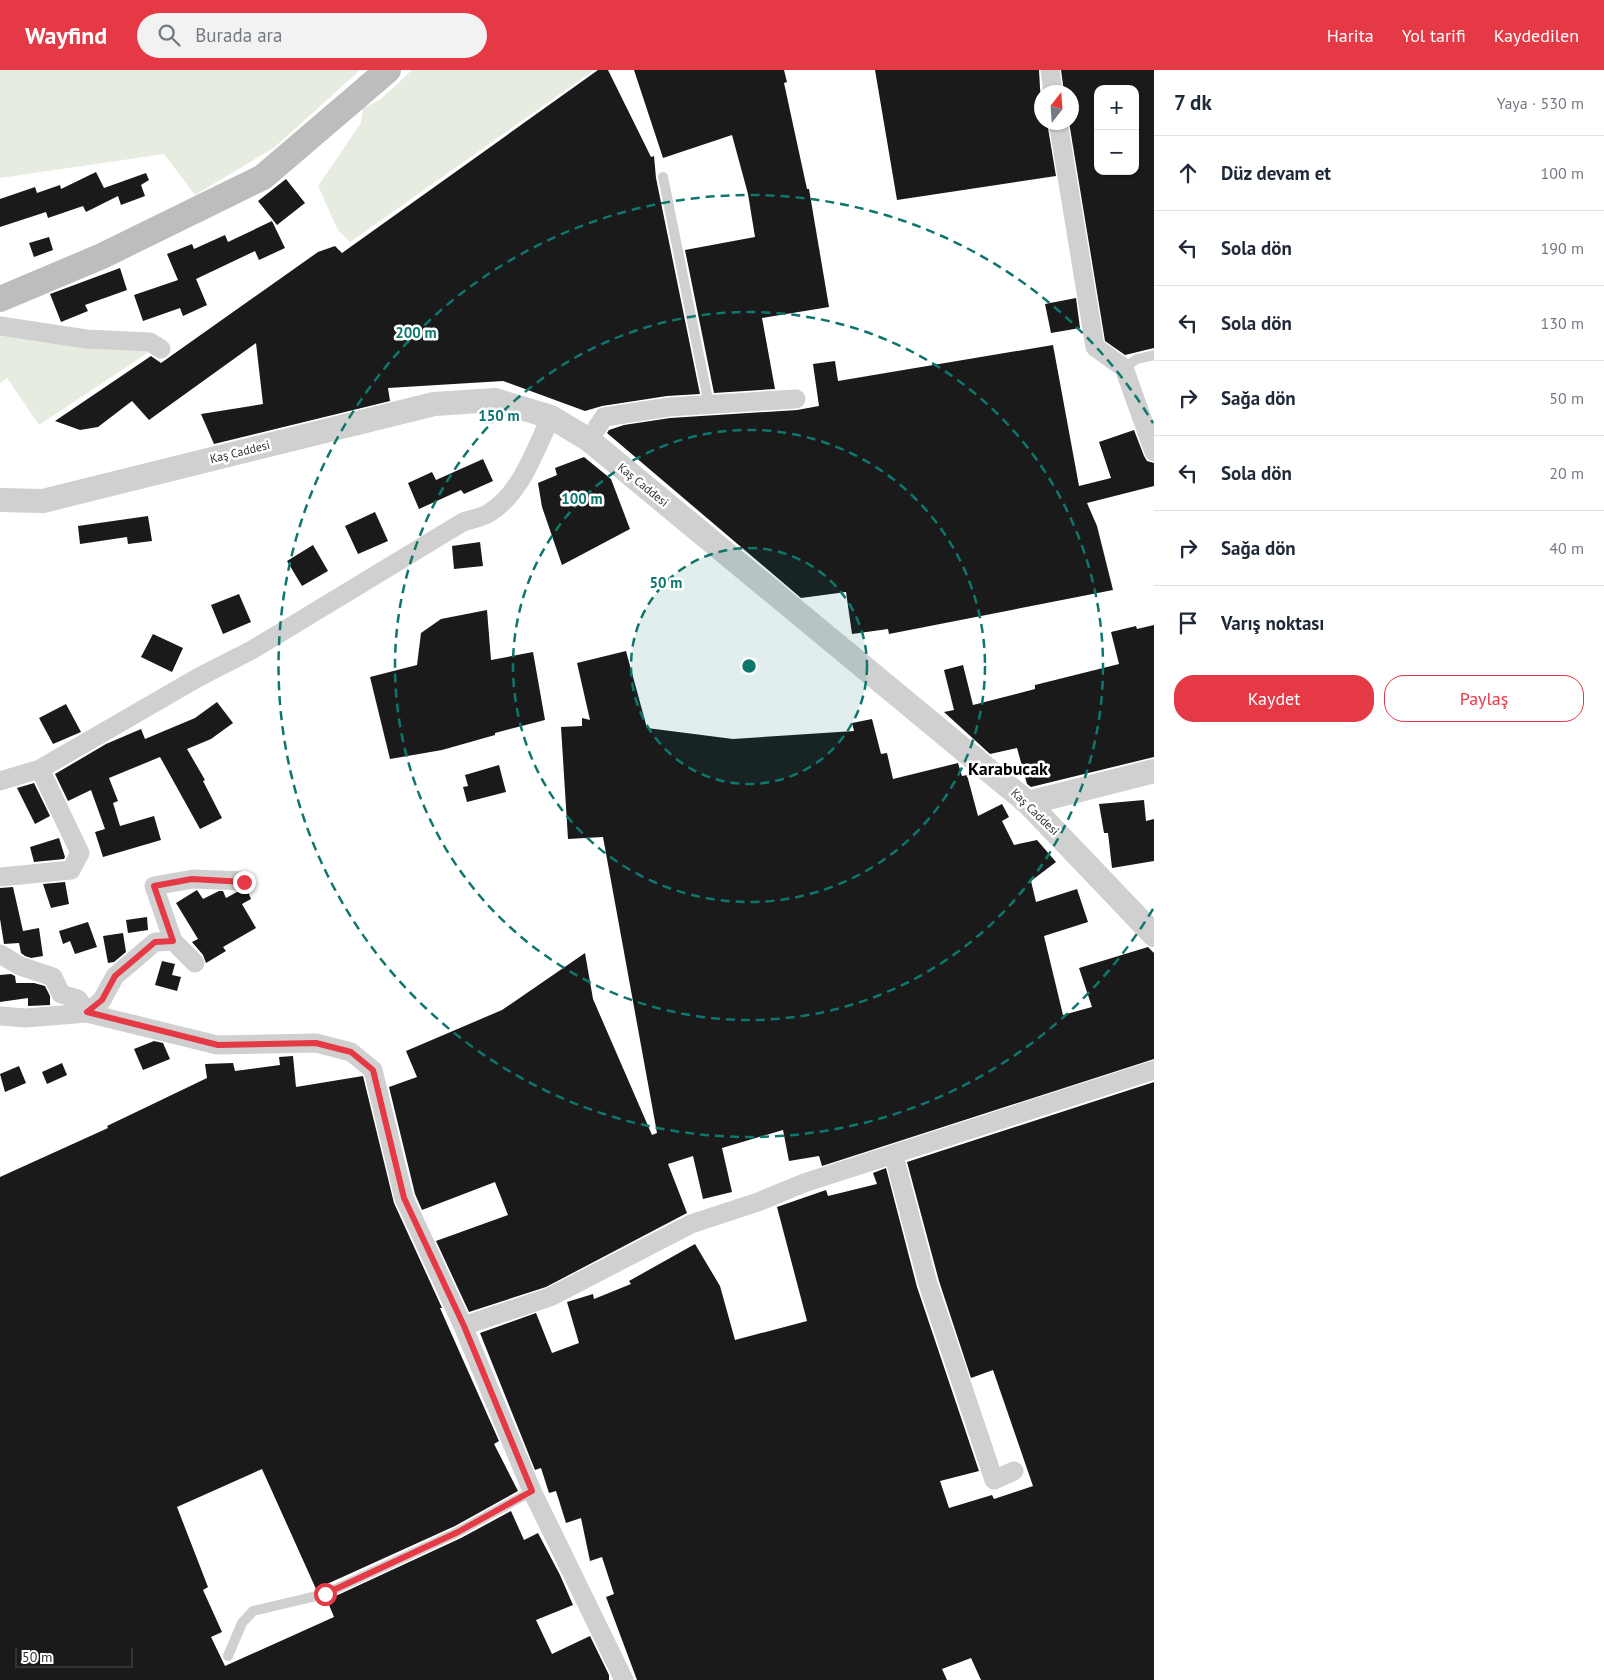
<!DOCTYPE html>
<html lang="tr">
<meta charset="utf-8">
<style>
:root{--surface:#fff;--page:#f2f2f3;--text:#1f2937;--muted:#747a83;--line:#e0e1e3;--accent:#e63946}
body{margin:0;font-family:"PT Sans",sans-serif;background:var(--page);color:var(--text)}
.controls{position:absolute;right:15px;top:15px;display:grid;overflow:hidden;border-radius:10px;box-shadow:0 1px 4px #0004}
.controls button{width:45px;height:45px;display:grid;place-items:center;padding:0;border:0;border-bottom:1px solid var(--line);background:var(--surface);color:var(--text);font:25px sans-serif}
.compass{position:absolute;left:1034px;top:15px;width:45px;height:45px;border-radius:50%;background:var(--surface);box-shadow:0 1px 4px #0004;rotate:17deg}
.scale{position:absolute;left:15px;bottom:12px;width:118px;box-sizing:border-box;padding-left:5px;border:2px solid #333;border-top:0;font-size:14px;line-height:18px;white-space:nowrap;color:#333;-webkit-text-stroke:4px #fff;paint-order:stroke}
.stop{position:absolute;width:15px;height:15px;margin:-11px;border:4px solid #e63946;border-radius:50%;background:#fff}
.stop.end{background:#e63946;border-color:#fff;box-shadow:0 1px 5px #0008}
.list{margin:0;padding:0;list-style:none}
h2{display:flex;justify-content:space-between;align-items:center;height:65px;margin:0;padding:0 20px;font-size:21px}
h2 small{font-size:16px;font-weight:400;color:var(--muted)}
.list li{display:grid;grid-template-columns:32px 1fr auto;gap:15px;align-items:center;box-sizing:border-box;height:75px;padding:0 20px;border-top:1px solid var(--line)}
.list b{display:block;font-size:19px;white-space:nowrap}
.list em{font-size:16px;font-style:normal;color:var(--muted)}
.actions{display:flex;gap:10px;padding:15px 20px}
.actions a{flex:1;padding:11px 0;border:1px solid var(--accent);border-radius:20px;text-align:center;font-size:18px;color:var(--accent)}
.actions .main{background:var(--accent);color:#fff}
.icon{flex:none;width:28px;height:28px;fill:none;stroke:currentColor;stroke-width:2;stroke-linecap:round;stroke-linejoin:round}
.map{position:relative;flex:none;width:1154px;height:1610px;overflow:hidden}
header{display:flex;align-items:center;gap:30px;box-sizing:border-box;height:70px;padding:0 25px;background:var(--accent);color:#fff}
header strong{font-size:24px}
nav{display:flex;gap:28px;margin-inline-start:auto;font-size:18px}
.search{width:350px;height:45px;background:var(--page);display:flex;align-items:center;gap:12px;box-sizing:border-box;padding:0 18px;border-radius:28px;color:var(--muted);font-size:19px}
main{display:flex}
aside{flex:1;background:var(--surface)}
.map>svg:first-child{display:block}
.green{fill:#e6ecdf}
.building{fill:#1a1a1a;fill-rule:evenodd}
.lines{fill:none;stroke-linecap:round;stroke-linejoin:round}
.service{stroke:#d0d0d0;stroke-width:10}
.minor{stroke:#d0d0d0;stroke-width:19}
.tertiary{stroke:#d0d0d0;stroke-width:24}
.secondary{stroke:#bdbdbd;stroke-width:26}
.route{stroke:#e63946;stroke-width:6}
.ring{fill:none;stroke:#0f766e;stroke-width:2.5;stroke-dasharray:9 6}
.labels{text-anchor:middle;stroke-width:5;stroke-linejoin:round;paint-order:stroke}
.street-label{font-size:12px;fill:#333;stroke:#fff}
.district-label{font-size:18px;font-weight:bold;fill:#000;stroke:#fff}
.centre{fill:#0f766e;stroke:#fff;stroke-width:2.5}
.ring-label{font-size:15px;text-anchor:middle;font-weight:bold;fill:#0f766e;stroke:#fff;stroke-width:5;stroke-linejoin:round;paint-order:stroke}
</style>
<header>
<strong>Wayfind</strong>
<div class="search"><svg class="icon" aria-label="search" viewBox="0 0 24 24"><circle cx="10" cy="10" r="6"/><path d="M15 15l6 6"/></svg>Burada ara</div>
<nav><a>Harita</a><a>Yol tarifi</a><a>Kaydedilen</a></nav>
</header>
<main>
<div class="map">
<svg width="1154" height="1610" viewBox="0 0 1154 1610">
<rect width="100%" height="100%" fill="#fff"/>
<path class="green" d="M0 0H360L275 77 195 125 164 84 0 108Z
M412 0H594L350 172 338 160 318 116 361 53 363 38 381 29Z
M0 259 149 282 39 355 7 308 0 313Z"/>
<path class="building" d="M598 0H608L651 87 654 86 656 108 700 324 667 326 602 336 585 341 503 311 388 318 390 331 214 374 201 344 263 334 256 273 149 350 132 331 98 357 80 360 55 351 151 286 161 293 318 182 335 176 342 183Z
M634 0H784L787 12 784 13 807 119H809L829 237 762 248 775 319 714 323 685 180 755 167 748 124 732 65 663 88Z
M875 0H1039L1042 52H1047L1056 106 897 130Z
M1061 0H1154V278L1125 285 1105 271 1069 52H1072V22H1064ZM1098 19H1135V101H1098Z
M96 102 104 118 146 103 149 110 141 115 145 126 121 135 118 126 86 142 83 136 48 148 46 142 0 157V129L35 117 37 123 60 115 61 119Z
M286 109 305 133 277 155 258 131Z
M272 151 285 178 259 190 255 181 196 209 207 235 183 246 180 238 143 251 134 225 178 210 167 184 192 174 194 179 225 165 228 172Z
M49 167 53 180 34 187 29 173Z
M120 198 127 220 85 235 88 241 61 252 50 224Z
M1076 228 1080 258 1051 263 1045 234Z
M1053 275 1079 416 1111 408 1099 372 1134 360 1144 386 1147 391 1154 393V416L1087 433 1097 456 1113 520 889 564 888 559 852 564 846 522 801 528 607 363 609 360 624 355 670 348 797 340 819 336 813 294 835 291 838 311Z
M584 387 611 409 630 459 562 495 542 437 538 413 557 405 555 398Z
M483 389 493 411 464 424 461 420 419 439 408 413 432 402 436 410Z
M375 442 388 471 358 484 345 456Z
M148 446 152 471 128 474 127 467 80 474 78 456Z
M480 472 483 496 454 499 452 476Z
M313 475 328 501 302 516 287 491Z
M239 524 251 552 223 564 211 535Z
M487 540 491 590 533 582 545 650 495 663V665L442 680 390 689 370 607 417 595 421 563 441 549Z
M1154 555V687L1031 717 1027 714 1017 678 990 684 944 642 954 640 944 600 963 595 973 635 1035 619V615L1119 594 1111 562 1136 556 1137 559Z
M153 564 183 578 172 602 141 587Z
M626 581 647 658 733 669 854 661 852 653 872 649 881 684 887 683 893 709 958 693 962 706 967 705 978 746 1002 734 1009 747 1002 751 1014 775 1037 770 1056 792 1031 811 1036 832 1077 819 1088 852 1044 866 1063 945 1092 937 1079 898 1148 877 1154 883V989L822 1096 819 1086 789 1091 783 1060 722 1078 732 1122 703 1129 693 1086 668 1094 687 1143 546 1217 469 1242 436 1171 508 1145 495 1112 422 1140 415 1124 389 1017 417 1007 406 981 502 940 585 883 593 929 652 1065 657 1063 603 767 568 769 561 657 582 656V648L590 650 577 593Z
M217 632 233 653 211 669 187 679 205 710 203 711 222 748 200 759 160 687 109 708 118 731 113 733 120 756 154 746 161 770 103 787 95 762 105 759 91 720 68 731 55 704 106 674 141 659 145 669 195 648Z
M66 634 81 662 53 674 39 648Z
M499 695 506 722 467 732 463 717 468 716 465 705Z
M34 713 50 746 35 754 17 718Z
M1144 730 1146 751 1154 749V791L1112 798 1108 763H1104L1099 734Z
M59 768 65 787 64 789 34 792 30 777Z
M65 812 69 834 51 838 43 814Z
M13 817 23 861 39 858 43 886 31 888 25 886 21 883 19 873 4 874 0 849V818Z
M197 820 203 829 219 821H223L226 828 237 822H248L251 829 242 834 256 858 223 877 226 881 206 893 203 885 192 872 198 869 176 833Z
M147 847 148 860 128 863 126 850Z
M88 852 97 877 75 884 70 871 63 874 59 861Z
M123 863 126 882 114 892 108 893 103 866Z
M162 891 175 894 172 905 181 907 177 921 155 915Z
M11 904 15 906 16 913H34L45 916 50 926V935L28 936V928L0 932V905Z
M154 971 163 973 170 989 143 1000 134 979Z
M293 986 296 1017 363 1006 394 1133 442 1238H440L499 1371 494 1374 518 1421 455 1456 316 1519 262 1399 177 1437 208 1517 203 1520 222 1562 211 1567 225 1596 334 1547 327 1530 461 1468 511 1441 524 1470 538 1463 560 1505 573 1535 536 1550 552 1584 590 1566 609 1605V1610H0V1107L108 1058 107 1056 207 1008 205 994 233 993 235 1001 280 995 279 987Z
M62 993 67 1005 47 1014 42 1002Z
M19 996 26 1013 5 1022 0 1004Z
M1154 1012V1610H981L971 1588 942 1599 947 1610H637L606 1527 614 1524 602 1487 590 1491 581 1448 566 1453 556 1421 549 1423 541 1398 535 1400 480 1263 536 1243 552 1283 579 1273 567 1232 593 1224 594 1229 631 1214 629 1211 695 1174 720 1216 735 1270 807 1251 777 1137 826 1120 828 1126 877 1114 873 1103 886 1098 917 1217 979 1401 940 1411 949 1438 992 1425 994 1429 1033 1416 993 1300 971 1308 939 1211 907 1092Z"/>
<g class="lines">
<path class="service" d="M663 107 709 335
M1124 298 1137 289 1154 285
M228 1586 242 1553 253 1541 325 1524 458 1462 532 1421"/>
<path class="minor" d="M1050 0 1053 22
M1058 52 1095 277 1124 298 1154 382
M0 256 86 269 150 272 161 279
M589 370 604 347 669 337 796 329
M0 711 40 699 199 607 252 580 463 452C471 449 481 448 489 443 521 424 535 380 551 347
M0 807 71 800 80 783 40 699
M173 871 154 816 193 809 245 811
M0 884 20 896 53 907 61 924 78 929 87 943 102 930 115 906 155 872 173 871 195 893
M0 946 26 948 87 943 217 975 316 973 351 982 373 1000 404 1128 463 1256 532 1421 624 1610
M894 1086 928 1214 994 1410 1014 1401
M463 1256 550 1227 691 1154 758 1132 804 1113 1154 1000"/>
<path class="tertiary" d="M0 430 43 431 434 334 495 330 551 347 589 370 1028 733 1154 865
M1028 733 1154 701"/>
<path class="secondary" d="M0 229 102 186 263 107 388 0"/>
</g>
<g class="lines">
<path class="route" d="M244 812 192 809 154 816 173 871 155 872 115 906 102 930 87 942 218 975 316 973 351 982 373 1000 404 1128 464 1256 532 1421 458 1462 325 1524"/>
</g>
<circle cx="749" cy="596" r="118" fill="#0f766e" fill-opacity=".12"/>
<g class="ring">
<circle cx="749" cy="596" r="118"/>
<circle cx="749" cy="596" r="236"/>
<circle cx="749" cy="596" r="354"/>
<path d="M1153 839A471 471 0 1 1 1153 353"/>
</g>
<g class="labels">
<g class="street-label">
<text transform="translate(240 382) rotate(-14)" y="4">Kaş Caddesi</text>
<text transform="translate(643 415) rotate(39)" y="4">Kaş Caddesi</text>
<text transform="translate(1035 742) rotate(44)" y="4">Kaş Caddesi</text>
</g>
<g class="district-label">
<text x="1008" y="705">Karabucak</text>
</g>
</g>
<circle cx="749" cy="596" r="8" class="centre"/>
<g class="ring-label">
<text x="416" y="268">200 m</text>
<text x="499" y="351">150 m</text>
<text x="582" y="434">100 m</text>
<text x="666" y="518">50 m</text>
</g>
</svg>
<div class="controls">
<button>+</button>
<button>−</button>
</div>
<svg class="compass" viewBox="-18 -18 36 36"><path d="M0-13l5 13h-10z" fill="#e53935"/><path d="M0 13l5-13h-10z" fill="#747a83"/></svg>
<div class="scale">50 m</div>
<div class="stop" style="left:325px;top:1524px"></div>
<div class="stop end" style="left:244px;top:812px"></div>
</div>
<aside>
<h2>7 dk<small>Yaya · 530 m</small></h2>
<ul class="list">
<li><svg class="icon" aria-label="ahead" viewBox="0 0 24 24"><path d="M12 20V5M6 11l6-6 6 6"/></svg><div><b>Düz devam et</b></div><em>100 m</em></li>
<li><svg class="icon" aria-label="left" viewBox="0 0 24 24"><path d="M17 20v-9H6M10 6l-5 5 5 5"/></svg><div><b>Sola dön</b></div><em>190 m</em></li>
<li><svg class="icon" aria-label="left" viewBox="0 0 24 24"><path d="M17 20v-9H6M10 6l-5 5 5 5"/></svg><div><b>Sola dön</b></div><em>130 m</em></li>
<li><svg class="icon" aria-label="right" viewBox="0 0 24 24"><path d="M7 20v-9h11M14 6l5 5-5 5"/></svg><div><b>Sağa dön</b></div><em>50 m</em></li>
<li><svg class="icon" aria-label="left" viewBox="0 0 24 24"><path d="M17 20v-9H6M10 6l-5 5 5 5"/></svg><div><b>Sola dön</b></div><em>20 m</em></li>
<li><svg class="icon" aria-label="right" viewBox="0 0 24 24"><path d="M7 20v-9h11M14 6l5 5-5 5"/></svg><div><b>Sağa dön</b></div><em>40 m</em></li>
<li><svg class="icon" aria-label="arrive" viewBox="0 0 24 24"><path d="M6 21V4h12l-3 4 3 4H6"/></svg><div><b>Varış noktası</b></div></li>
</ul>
<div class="actions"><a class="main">Kaydet</a><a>Paylaş</a></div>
</aside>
</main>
